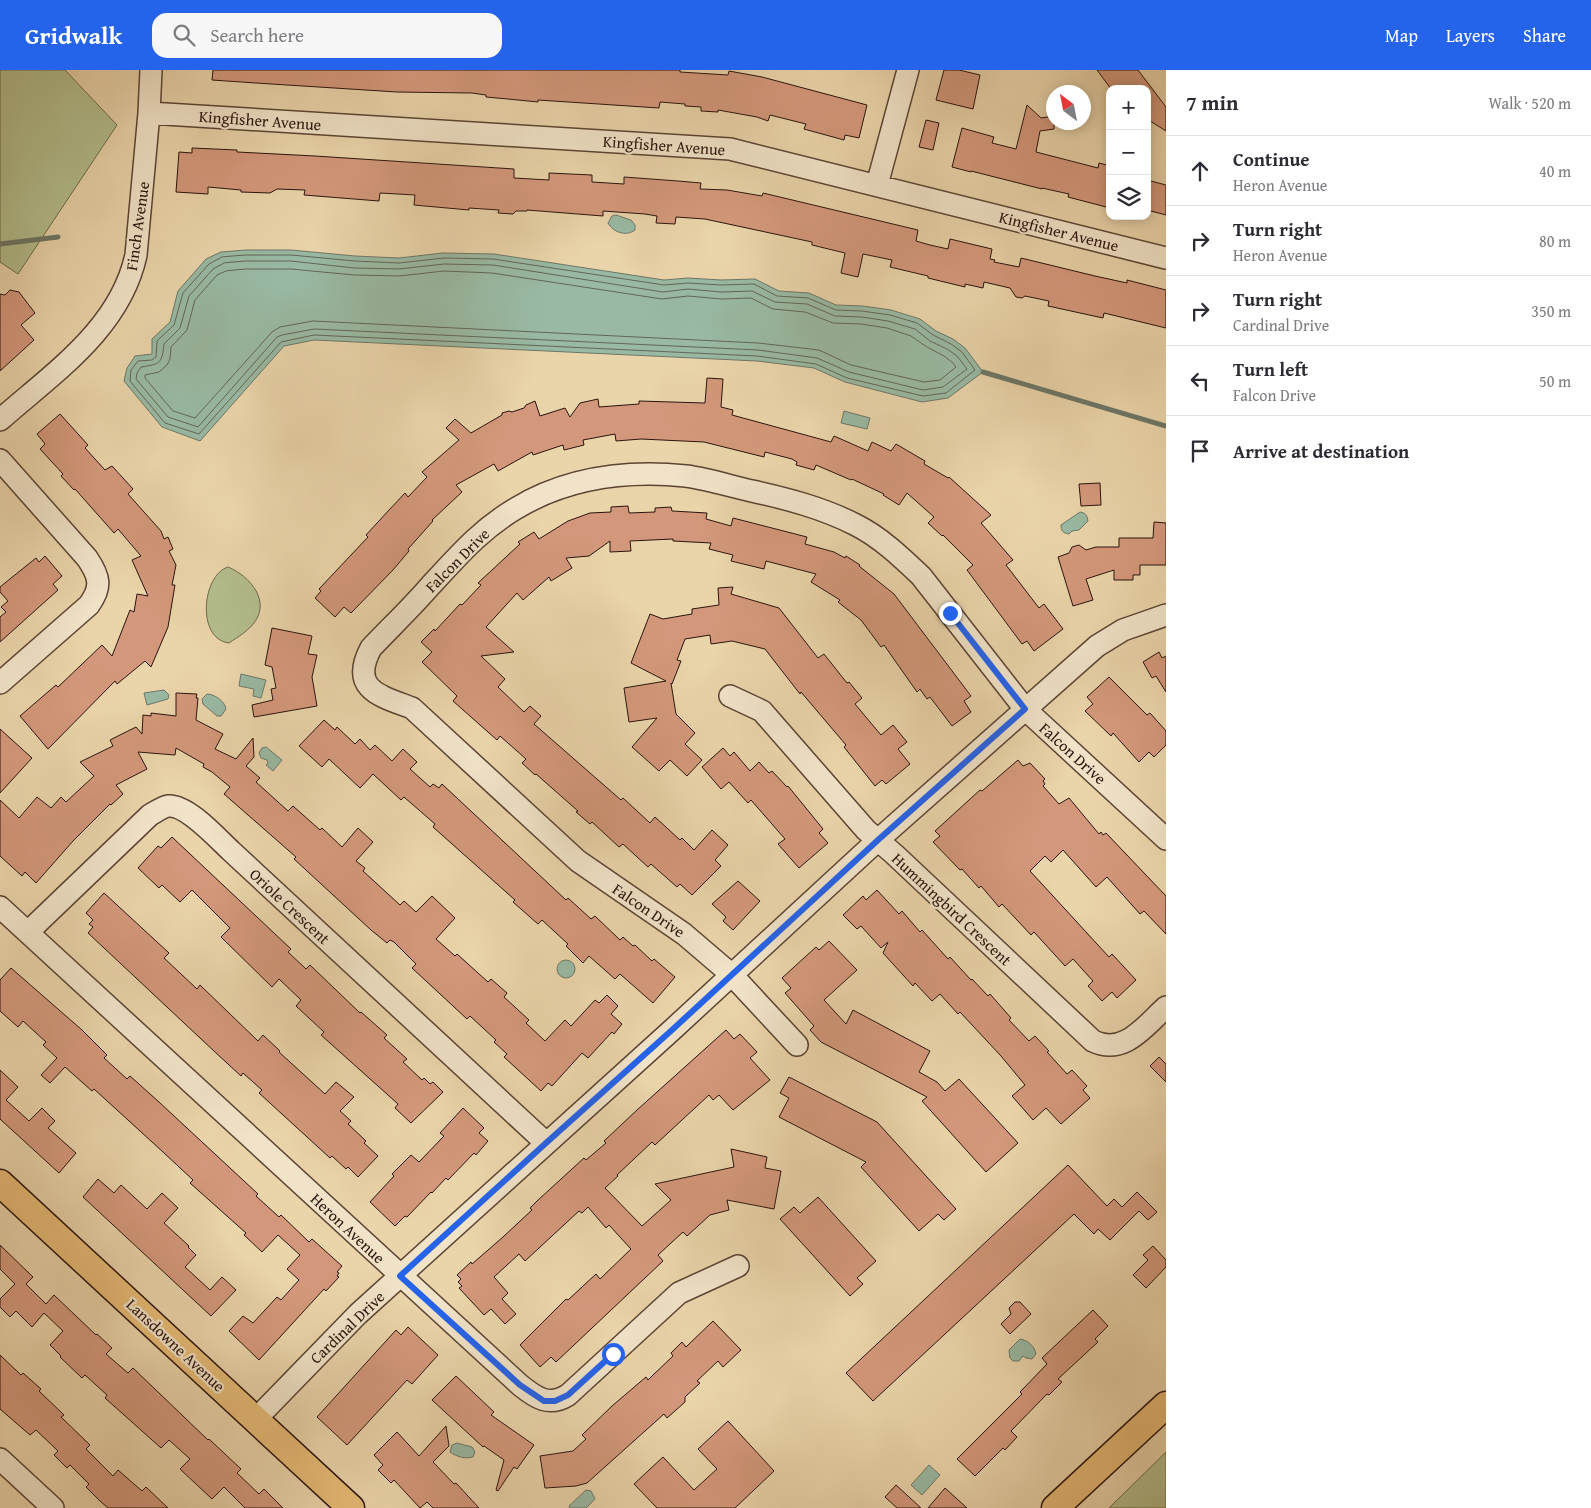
<!DOCTYPE html>
<meta charset="utf-8">
<style>
:root{--surface:#fff;--page:#f7f7f7;--text:#2b2b33;--muted:#7c7c81;--line:#e1e1e2;--accent:#2563eb}
body{margin:0;font-family:"Gentium Book Plus",serif;background:var(--page);color:var(--text)}
.controls{position:absolute;right:15px;top:15px;display:grid;overflow:hidden;border-radius:10px;box-shadow:0 2px 12px #0003}
.controls button{width:45px;height:45px;display:grid;place-items:center;padding:0;border:0;border-bottom:1px solid var(--line);background:var(--surface);color:var(--text);font:25px sans-serif}
.compass{position:absolute;left:1046px;top:15px;width:45px;height:45px;border-radius:50%;background:var(--surface);box-shadow:0 2px 12px #0003;rotate:328deg}
.stop{position:absolute;width:15px;height:15px;margin:-11px;border:4px solid #2563eb;border-radius:50%;background:#fff}
.stop.end{background:#2563eb;border-color:#fff;box-shadow:0 1px 5px #0008}
.list{margin:0;padding:0;list-style:none}
h2{display:flex;justify-content:space-between;align-items:center;height:65px;margin:0;padding:0 20px;font-size:21px}
h2 small{font-size:16px;font-weight:400;color:var(--muted)}
.list li{display:grid;grid-template-columns:32px 1fr auto;gap:15px;align-items:center;box-sizing:border-box;height:70px;padding:0 20px;border-top:1px solid var(--line)}
.list b{display:block;font-size:19px;white-space:nowrap}
.list p{margin:0;font-size:16px;white-space:nowrap;color:var(--muted)}
.list em{font-size:16px;font-style:normal;color:var(--muted)}
.icon{flex:none;width:28px;height:28px;fill:none;stroke:currentColor;stroke-width:2;stroke-linecap:round;stroke-linejoin:round}
.map{position:relative;flex:none;width:1166px;height:1438px;overflow:hidden}
header{display:flex;align-items:center;gap:30px;box-sizing:border-box;height:70px;padding:0 25px;background:var(--accent);color:#fff}
header strong{font-size:24px}
nav{display:flex;gap:28px;margin-inline-start:auto;font-size:18px}
.search{width:350px;height:45px;background:var(--page);display:flex;align-items:center;gap:12px;box-sizing:border-box;padding:0 18px;border-radius:15px;color:var(--muted);font-size:19px}
main{display:flex}
aside{flex:1;background:var(--surface)}
.map>svg:first-child{display:block}
.green{fill:#b3bd8c;stroke:#6f684c}
.water{fill:#99b9a3;stroke:#6d7767}
.lines{fill:none;stroke-linecap:round;stroke-linejoin:round}
.shore{stroke:#626658;stroke-width:1}
.stream{stroke:#6d7767;stroke-width:5}
.building{fill:#d3987b;stroke:#2b140c}
.minor-casing{stroke:#5b4434;stroke-width:24}
.major-casing{stroke:#2b140c;stroke-width:29}
.minor{stroke:#f1e3c8;stroke-width:21}
.major{stroke:#e5ba75;stroke-width:26}
.route{stroke:#2563eb;stroke-width:6}
.labels{text-anchor:middle;stroke-width:4.5;stroke-linejoin:round;paint-order:stroke}
.street-label{font-size:16px;fill:#2b140c;stroke:#f1e3c8}
</style>
<header>
<strong>Gridwalk</strong>
<div class="search"><svg class="icon" aria-label="search" viewBox="0 0 24 24"><circle cx="10" cy="10" r="6"/><path d="M15 15l6 6"/></svg>Search here</div>
<nav><a>Map</a><a>Layers</a><a>Share</a></nav>
</header>
<main>
<div class="map">
<svg width="1166" height="1438" viewBox="0 0 1166 1438">
<rect width="100%" height="100%" fill="#ead4aa"/>
<filter id="stains"><feTurbulence type="fractalNoise" baseFrequency=".004" numOctaves="4"/><feColorMatrix values="0 0 0 0 .2 0 0 0 0 .09 0 0 0 0 .02 0 0 0 .5 -.17"/></filter>
<radialGradient id="worn" r=".72"><stop offset=".6" stop-color="#630" stop-opacity="0"/><stop offset="1" stop-color="#630" stop-opacity=".3"/></radialGradient>
<path class="green" d="M0 0H65L117 55 18 204 0 192Z
M228 497C250 506 271 531 254 553 248 561 238 567 229 573 196 569 202 505 228 497Z
M1166 1382V1438H1109Z"/>
<path class="water" d="M616 145 631 150 635 155V160C626 167 613 162 608 153L612 146Z
M246 180H291L355 186 399 188 443 183 494 184 664 210 688 208 721 210 755 209 779 221 809 223 836 235 863 236 891 240 920 249 936 261 953 269 965 278 983 302 948 328 922 332 845 312 814 298 757 291 314 270 284 276 200 371 162 357 124 311 127 298 135 286 152 284V269L170 252 178 221 206 189 221 182Z
M844 341 870 348 867 359 841 353Z
M1080 442C1086 443 1087 445 1088 451L1079 460 1072 461 1069 464C1063 463 1061 461 1061 455Z
M241 604 266 610 261 628 253 626 254 619 239 616Z
M164 620 169 625 168 629 147 635 144 623Z
M207 624C214 624 225 631 226 639L221 646H217L203 634 202 629Z
M266 677 282 690 273 701 266 695 268 693 267 690 261 688 259 683 262 678Z
M557 899a9 9 0 1 1 18 0a9 9 0 1 1-18 0Z
M1020 1269C1028 1270 1035 1277 1036 1284L1032 1289 1026 1288 1023 1286 1019 1291H1013L1010 1288 1009 1280Z
M457 1373 472 1377 475 1382 473 1387C465 1389 457 1387 450 1382L452 1375Z
M929 1395 940 1405 922 1425 911 1415Z
M586 1420 591 1421 595 1429 586 1438H570L569 1436Z"/>
<g class="lines">
<path class="shore" d="M246 185H291L355 191 399 193 444 188 493 189 664 215 688 213 721 215 754 214 777 226 808 228 836 240 862 241 890 245 917 253 933 265 951 274 962 282 975 300 946 323 923 326 847 308 816 294 757 286 314 265 281 272 199 364 165 353 130 311 131 300 138 291 152 290 156 287 157 271 174 255 183 223 209 194 222 187Z
M246 191H291L354 198 399 199 444 194 493 195 663 222 688 219 721 222 752 221 775 232 807 234 835 246 862 247 888 251 915 259 930 271 947 279 957 286 967 299 943 317 923 320 849 302 817 288 758 280 314 259 282 265 277 267 198 357 168 347 136 309 137 303 141 297C161 294 162 293 164 274L180 258 189 226 213 199 224 193Z
M246 199H291L354 205 399 206 444 201 492 203 662 229 688 226 721 229 751 228 773 239 805 242 833 253 861 254 887 258 911 266 927 277 944 286 952 292 956 297 940 310 924 312 851 295 819 280 758 273 313 251 280 257 272 262 195 348 173 341 145 308V305L159 302 167 295 170 289 171 277 187 260 195 230 217 205 226 201Z"/>
<path class="stream" d="M0 174 58 167
M983 302 1166 356"/>
</g>
<path class="building" d="M213 0H680V2L728 5 729 1 762 7 867 35 859 68 845 65 844 70 804 59 806 54 770 45 768 51 757 47 718 40V42L701 41V37L685 36V34L660 32 659 38 538 30V32L508 29 486 27V25L472 23 397 22 256 13 212 10Z
M944 0H959L980 5 973 39 936 30Z
M1097 0H1138L1166 37V61L1147 49V19H1111Z
M1027 35 1041 48 1054 46V59L1040 61 1036 82 1098 98 1099 93 1110 96V138L1068 127 1069 124 1042 118V119L971 101V102L952 97 962 58 994 67 992 73 1016 79Z
M926 50 939 53 933 80 919 77Z
M192 78 237 80V82L315 86 514 99V108L549 110V103L592 105V112L624 114V107L678 111 701 113 700 119 727 120 762 126 763 123 918 160 916 171 930 175 948 179 950 169 992 179 990 189 995 190 994 192 1019 197 1021 188 1095 206 1127 213V210L1166 220V258L1104 243 1103 248 1048 236 1049 231 1025 226 1022 228 1016 227 1010 218 984 212 983 218 965 214V217L928 208V206L890 197 892 190 863 184 858 207 841 203 845 183 812 175V172L705 149 676 147 675 154 656 153 657 146 645 144 603 141V146L527 140V141H516L513 144 498 143 499 140 469 138V140L414 135 415 125 380 123 379 131 304 125 305 120 277 119 270 123 241 122V120L208 117V124L176 122 179 82 192 83Z
M1147 110 1166 115V145L1147 140Z
M10 220 19 222 35 243 21 255 34 270 0 301V224L5 225Z
M707 308 723 309 721 337 733 340 732 345 831 372 834 366 868 381 872 372 891 381 896 374 925 391 924 394 948 408 949 407 991 445 981 453 1013 490 1006 495 1039 538 1044 534 1063 559 1034 581 1027 571 1022 574 967 500 973 495 943 465 942 466 928 453 934 447 907 423 899 435 883 425 884 424 852 409 851 410 816 395 814 400 796 395 797 392 792 389 765 382 764 387 704 372 641 369 616 371 615 364 583 370 584 375 564 380 563 375 533 385 532 382 498 401 494 394 456 415 462 422 432 450 433 451 408 479 409 481 393 500 351 543 344 537 335 547 315 528 321 521 319 519 368 467 366 465 390 439 405 423 408 427 427 407 422 402 459 370 446 358 455 349 471 363 502 345V343L509 341 512 342 524 338 526 335 535 331 540 346 565 338 570 347 580 333 598 329 599 337 639 334V331L705 333Z
M60 344 88 375 85 378 105 400 112 396 133 419 128 424 161 461 164 469 168 467 173 479 169 481 176 495 172 515H175L168 557 151 597 145 591 117 614 115 611 48 679 20 646 56 615 58 617 102 575 112 586 130 540 134 542 137 524 148 526 132 490 141 486 118 459 114 463 75 419 74 420 61 406 63 404 40 379 45 374 37 364Z
M1100 413 1101 435 1081 436 1079 414Z
M628 436 629 443 655 442V438L671 437 672 441 707 443 706 449 731 456 733 448 807 467 805 474 834 482 845 488 846 486 860 495 859 496 894 524 971 626 964 631 971 642 952 656 930 627 927 629 920 619 917 622 884 575 881 577 861 550 838 532 840 530 811 512 816 504 766 491 764 499 731 491 733 485 709 479 711 473 673 471V469L630 471 631 481 610 482V471L589 486 566 488 572 498 551 511 549 507 523 530 517 523 486 557 514 582 481 586 505 609 498 617 524 642 530 636 541 646 534 654 621 730 623 728 650 753 655 747 680 770 682 768 694 780 712 760 728 775 715 790 721 796 692 825 680 814 677 817 651 794 648 797 623 774 619 777 592 752 590 754 576 742 578 741 536 704 535 705 522 693 526 689 500 666 497 670 453 631 457 626 422 592 432 582 421 572 434 559 435 561 460 534 462 535 481 515 478 513 520 474 518 472 534 462 539 469 568 451 590 443 611 442V437Z
M1154 452 1166 453V495H1140V505H1133V510H1114V500L1086 509 1093 530 1073 536 1058 487 1069 483 1072 477 1079 475 1086 480 1096 477H1119V468H1153Z
M45 486 62 506 53 514 58 520 0 572V547L6 542 1 537 8 531 0 522V517L36 488 39 492Z
M733 517 731 524 779 538 818 588 824 584 847 613 849 612 862 628 855 634 881 665 893 655 907 672 898 679 910 694 886 714 882 710 875 716 844 677 846 675 801 622 800 624 765 579 732 571 711 574 710 565 685 569 677 590 681 591 672 614 671 613 676 644 695 663 685 674 702 690 687 706 670 690 659 701 632 677 657 648 629 652 624 618 666 611 631 593 650 544 663 549 692 544V539L719 535 718 518Z
M272 558 312 566 308 584 317 585 312 607 317 636 254 647 252 635 273 630 271 619 276 618 272 597 265 595Z
M1159 582 1162 588 1166 586V622L1156 606 1152 608 1143 592Z
M1109 607 1147 645 1150 643 1166 661V675L1154 687 1149 682 1139 692 1113 663 1111 666 1085 641 1093 634 1087 627Z
M176 623 197 624 196 628H198L196 650 223 664 215 679 236 689 253 668 254 687 246 696 260 708 256 712 288 741 293 736 320 760 322 758 342 777 358 758 373 772 356 791 365 798 363 801 400 835 404 831 416 842 432 826 455 848 436 869 455 886 457 884 488 912 491 909 507 923 504 927 529 950 526 953 545 971 565 950 571 956 595 930 599 933 607 925 618 936 611 944 622 954 614 964 612 962 588 988 582 983 552 1016 548 1013 541 1021 504 987 507 984 494 972 496 970 470 946 467 949 412 898 416 894 394 872 390 870 387 873 371 860 294 789 296 787 224 724 230 717 212 702 203 697 204 694 176 678 175 685 138 682 147 699 116 715 123 724 111 735 110 734 73 771 36 813 25 802 22 806 0 786V730L19 748 37 727 51 738 61 727 66 732 94 706 80 692 113 676 110 670 136 657 142 664 143 645 151 646V643L176 646Z
M324 650 335 660 337 657 355 674 360 669 370 680 375 675 392 691 403 679 417 692 410 699 430 717 433 714 439 718 442 714 566 830 568 828 591 849 595 846 620 870 623 867 633 876 635 875 652 891 654 889 675 907 653 933 620 904 615 909 589 886 583 893 566 876 568 874 542 850 538 854 513 832 515 830 433 757 435 754 404 727 401 730 373 704 360 718 329 689 322 697 299 676Z
M0 659 32 688 0 723Z
M723 678 730 686 734 682 750 701 759 692 769 703 772 701 787 717 788 716 823 759 819 763 828 773 799 798 778 774 785 769 751 730 748 733 729 712 721 719 702 697Z
M1018 690 1023 696 1030 693 1045 709 1043 711 1045 714 1043 716 1059 734 1069 728 1099 764 1101 762 1103 765 1106 763 1166 826V864L1144 841 1140 844 1107 807 1096 817 1063 780 1051 792 1045 786 1030 801 1109 887 1112 884 1136 910 1117 928 1112 922 1102 931 1088 916 1093 911 1073 889 1065 896 1034 862 1031 865 1002 834 999 837 981 816 979 818 962 799 960 800 933 772 940 766 935 761 980 720 982 721Z
M172 767 291 879 288 882 306 899 310 895 360 943 361 942 387 965 384 968 407 989 403 992 422 1010 424 1008 430 1014 433 1012 443 1022 411 1053 395 1038 398 1034 321 965 324 962 296 936 301 930 279 909 272 917 221 867 230 858 192 820 180 832 162 815 159 818 138 798 158 776 161 778Z
M738 811 760 831 733 860 723 851 726 847 712 834Z
M877 820 899 844 902 841 920 862 922 860 948 889 950 887 971 910 972 909 988 926 990 924 1011 948 1009 950 1029 971 1035 966 1049 981 1047 982 1067 1004 1072 1000 1087 1016 1083 1020 1090 1028 1061 1054 1046 1038 1033 1050 1012 1026 1025 1015 1001 986 960 942 958 944 940 924 932 931 915 913 913 916 883 883 888 872 881 878 861 856 857 859 843 845 863 826 866 830Z
M104 823 169 883 164 888 197 919 200 915 258 971 263 965 280 981 279 982 325 1024 336 1012 354 1027 340 1041 351 1051 348 1054 366 1071 364 1073 378 1086 358 1107 348 1097 346 1099 332 1086 330 1088 259 1023 262 1020 243 1003 241 1006 215 982 88 863 93 857 89 854 93 850 86 843Z
M829 871 857 900 824 930 846 954 853 940 930 981 919 1002 937 1012 945 1021 959 1009 1018 1073 986 1102 922 1031 927 1027 821 972 810 960 814 956 785 923 791 918 782 908 816 877 819 880Z
M11 898 82 960 107 985 104 988 127 1009 130 1006 159 1032 258 1124 256 1126 279 1147 281 1145 309 1172 312 1169 342 1196 337 1202 339 1203 337 1206 339 1207 326 1221 324 1219 259 1290 229 1261 243 1246 253 1253 277 1227 281 1230 299 1210 287 1199 300 1185 278 1165 262 1182 244 1165 246 1163 190 1113 193 1110 163 1082 94 1019 92 1021 65 997 50 1013 41 1005 57 988 43 975 46 972 23 951 18 957 0 941V910Z
M726 960 734 969 740 964 757 982 750 988 770 1010 733 1040 719 1025 713 1030 709 1025 655 1075 652 1072 617 1105 618 1106 605 1118 642 1156 671 1130 655 1114 734 1097 731 1079 767 1087 765 1098 781 1101 774 1139 727 1130 729 1140 710 1145 687 1166 683 1162 658 1185 663 1191 556 1292 551 1287 540 1297 520 1275 566 1229 568 1230 596 1204 600 1209 631 1179 609 1155 606 1158 588 1137 582 1143 579 1141 525 1191 519 1184 494 1207 508 1223 502 1229 516 1244 505 1254 491 1239 484 1245 459 1218 462 1216 458 1212 461 1209 457 1205 471 1192 472 1194 503 1167 532 1140 530 1138 537 1131 584 1088 586 1090 606 1073 604 1071 637 1040Z
M1159 987 1166 994V1012L1150 996Z
M0 1000 18 1017 6 1030 29 1051 42 1038 55 1051 48 1058 76 1083 59 1103 0 1049Z
M789 1007 877 1052 956 1139 944 1150 938 1144 919 1161 861 1097 866 1092 779 1047 789 1028 780 1023Z
M463 1038 484 1058 479 1063 488 1071 476 1085 474 1083 448 1110 446 1108 432 1123 431 1122 407 1147 405 1146 395 1156 370 1132 394 1106 392 1104 411 1085 419 1092 444 1066 440 1063Z
M1068 1095 1107 1136 1114 1129 1122 1137 1137 1122 1157 1142 1148 1150 1139 1141 1110 1170 1098 1159 1094 1164 1074 1144 873 1331 846 1303Z
M98 1109 114 1123 121 1115 147 1139 162 1123 178 1138 164 1153 189 1176 188 1177 196 1185 185 1197 210 1220 222 1207 236 1220 211 1246 83 1127Z
M818 1127 876 1191 857 1208 863 1214 850 1226 780 1149 794 1137 800 1143Z
M0 1175 33 1207 26 1214 46 1234 54 1225 96 1265 97 1264 112 1278 106 1284 128 1303 133 1298 208 1370 209 1369 241 1399 237 1403 259 1424 264 1419 283 1438H245L224 1417 212 1429 180 1399 190 1389 169 1370 161 1378 105 1328 107 1325 85 1305 82 1308 60 1287 61 1286 50 1275 63 1261 44 1243 32 1257 16 1241 10 1247 0 1237V1229L15 1214 0 1199Z
M1153 1176 1166 1190V1197L1146 1218 1133 1205 1148 1190 1143 1185Z
M1015 1232H1020L1031 1244 1010 1264 1001 1254 1011 1244 1009 1238Z
M1093 1240 1108 1256 1095 1269 1098 1272 1058 1309 1062 1312 1049 1325 1047 1324 1011 1361 1017 1367 1005 1380 1003 1378 975 1406 957 1389 1022 1324 1020 1322 1047 1294 1042 1288Z
M713 1251 741 1280 723 1297 718 1291 697 1311 700 1313 685 1327V1332L667 1348 664 1344 587 1413 576 1416 545 1418 540 1386 573 1381 586 1369 582 1365 612 1336 646 1307 648 1310 652 1306 673 1286 671 1283 682 1272 686 1277Z
M408 1257 438 1285 412 1314 407 1310 347 1375 317 1347 396 1260 401 1265Z
M0 1285 21 1305 23 1303 41 1319 39 1321 64 1345 61 1347 90 1375 86 1379 113 1406 118 1400 142 1421 146 1417 168 1438H108L100 1431 86 1417 89 1414 70 1395 67 1398 54 1385 58 1381 36 1360 30 1365 0 1339Z
M456 1306 494 1342 491 1345 534 1375 517 1399 514 1397 498 1421 496 1420 504 1390 484 1376 483 1377 432 1330Z
M728 1351 774 1401 735 1438H657L634 1414 663 1387 694 1420 717 1399 698 1379Z
M446 1356 449 1376 433 1392 454 1414 456 1413 479 1438H433L427 1432 420 1438 394 1410 391 1413 378 1400 383 1395 374 1385 397 1362 419 1386Z
M896 1415 921 1438H897L885 1427Z
M945 1418 967 1438H928Z"/>
<g class="lines">
<defs>
<path id="minor" d="M149 43 730 79 1166 188
M877 115 908 0
M0 350C53 303 120 259 136 185L149 43 151 0
M0 390 87 488C100 507 102 517 89 535L0 613
M730 626 762 641 866 760 894 784 1093 971C1124 986 1145 956 1166 937
M0 837 520 1315C536 1328 549 1337 568 1325L679 1223 738 1196
M28 862 150 745C156 742 162 737 168 736 187 734 218 769 231 781L546 1073
M797 975 732 905 684 864 578 791 412 638C380 626 349 619 371 578 391 557 412 537 431 515 458 486 480 460 515 439 566 408 626 400 686 406 708 409 730 416 752 421 788 429 823 438 856 455 880 467 901 487 921 506L1025 639 1166 769
M256 1349 358 1244 672 960 878 770 1097 576 1123 560 1166 545
M0 1389 53 1438"/>
<path id="major" d="M0 1113 351 1438
M1055 1438 1166 1335"/>
</defs>
<use href="#minor" class="minor-casing"/>
<use href="#major" class="major-casing"/>
<use href="#minor" class="minor"/>
<use href="#major" class="major"/>
</g>
<g class="lines">
<path class="route" d="M613 1284 568 1325 555 1331H544L520 1315 400 1206 546 1073 672 960 878 770 1025 639 950 543"/>
</g>
<g class="labels">
<g class="street-label">
<text transform="translate(260 50) rotate(4)" y="6">Kingfisher Avenue</text>
<text transform="translate(664 75) rotate(4)" y="6">Kingfisher Avenue</text>
<text transform="translate(137 156) rotate(-82)" y="6">Finch Avenue</text>
<text transform="translate(1059 161) rotate(14)" y="6">Kingfisher Avenue</text>
<text transform="translate(457 490) rotate(-45)" y="6">Falcon Drive</text>
<text transform="translate(1073 683) rotate(42)" y="6">Falcon Drive</text>
<text transform="translate(290 836) rotate(43)" y="6">Oriole Crescent</text>
<text transform="translate(952 839) rotate(43)" y="6">Hummingbird Crescent</text>
<text transform="translate(649 840) rotate(34)" y="6">Falcon Drive</text>
<text transform="translate(348 1158) rotate(43)" y="6">Heron Avenue</text>
<text transform="translate(347 1257) rotate(-44)" y="6">Cardinal Drive</text>
<text transform="translate(176 1275) rotate(43)" y="6">Lansdowne Avenue</text>
</g>
</g>
<rect width="100%" height="100%" filter="url(#stains)"/>
<rect width="100%" height="100%" fill="url(#worn)"/>
</svg>
<div class="controls">
<button>+</button>
<button>−</button>
<button><svg class="icon" aria-label="layers" viewBox="0 0 24 24"><path d="M12 4l9 5-9 5-9-5zM3 14l9 5 9-5"/></svg></button>
</div>
<svg class="compass" viewBox="-18 -18 36 36"><path d="M0-13l5 13h-10z" fill="#e53935"/><path d="M0 13l5-13h-10z" fill="#7c7c81"/></svg>
<div class="stop" style="left:613px;top:1284px"></div>
<div class="stop end" style="left:950px;top:543px"></div>
</div>
<aside>
<h2>7 min<small>Walk · 520 m</small></h2>
<ul class="list">
<li><svg class="icon" aria-label="ahead" viewBox="0 0 24 24"><path d="M12 20V5M6 11l6-6 6 6"/></svg><div><b>Continue</b><p>Heron Avenue</p></div><em>40 m</em></li>
<li><svg class="icon" aria-label="right" viewBox="0 0 24 24"><path d="M7 20v-9h11M14 6l5 5-5 5"/></svg><div><b>Turn right</b><p>Heron Avenue</p></div><em>80 m</em></li>
<li><svg class="icon" aria-label="right" viewBox="0 0 24 24"><path d="M7 20v-9h11M14 6l5 5-5 5"/></svg><div><b>Turn right</b><p>Cardinal Drive</p></div><em>350 m</em></li>
<li><svg class="icon" aria-label="left" viewBox="0 0 24 24"><path d="M17 20v-9H6M10 6l-5 5 5 5"/></svg><div><b>Turn left</b><p>Falcon Drive</p></div><em>50 m</em></li>
<li><svg class="icon" aria-label="arrive" viewBox="0 0 24 24"><path d="M6 21V4h12l-3 4 3 4H6"/></svg><div><b>Arrive at destination</b></div></li>
</ul>
</aside>
</main>
